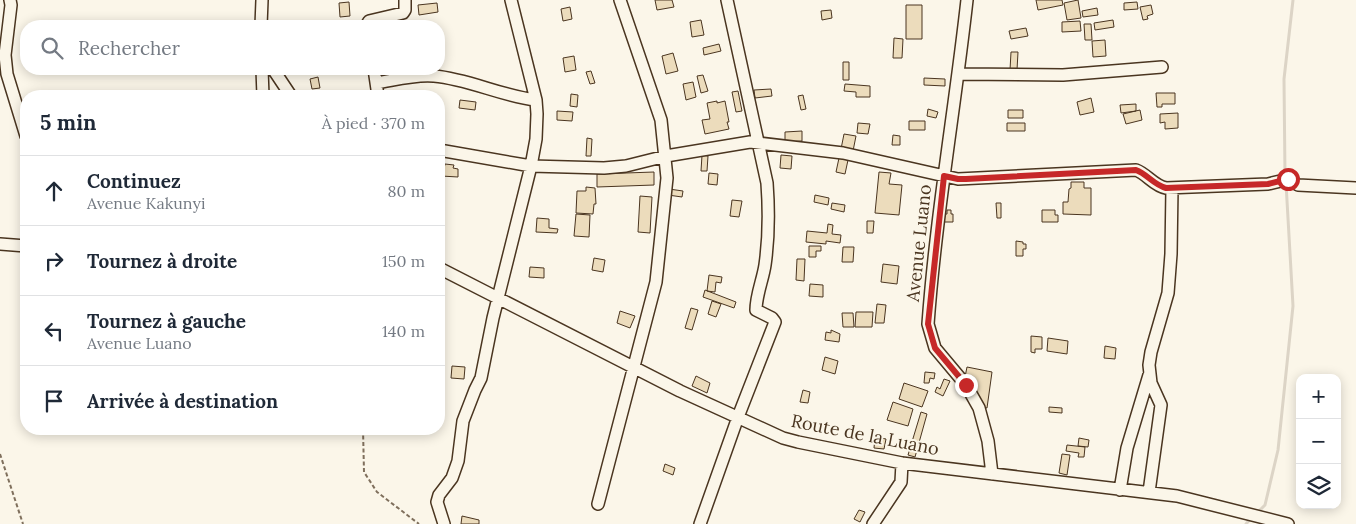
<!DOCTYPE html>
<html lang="fr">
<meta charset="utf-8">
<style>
:root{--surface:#fff;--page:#f6f6f7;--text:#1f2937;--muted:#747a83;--line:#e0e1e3}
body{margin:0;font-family:Lora,serif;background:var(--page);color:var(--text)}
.controls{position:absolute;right:15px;bottom:15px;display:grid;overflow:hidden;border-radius:10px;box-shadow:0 2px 12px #0003}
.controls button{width:45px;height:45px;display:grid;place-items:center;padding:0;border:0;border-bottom:1px solid var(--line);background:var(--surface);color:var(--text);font:25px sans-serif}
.stop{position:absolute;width:15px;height:15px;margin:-11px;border:4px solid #c62828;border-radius:50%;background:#fff}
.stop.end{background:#c62828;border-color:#fff;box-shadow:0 1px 5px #0008}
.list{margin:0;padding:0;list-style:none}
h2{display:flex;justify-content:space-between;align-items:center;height:65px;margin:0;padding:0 20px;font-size:21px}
h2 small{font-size:16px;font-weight:400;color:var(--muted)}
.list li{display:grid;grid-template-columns:32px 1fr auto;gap:15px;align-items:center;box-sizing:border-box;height:70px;padding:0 20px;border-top:1px solid var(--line)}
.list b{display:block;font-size:19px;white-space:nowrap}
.list p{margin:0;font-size:16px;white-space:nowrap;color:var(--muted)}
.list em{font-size:16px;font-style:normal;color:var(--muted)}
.icon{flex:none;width:28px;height:28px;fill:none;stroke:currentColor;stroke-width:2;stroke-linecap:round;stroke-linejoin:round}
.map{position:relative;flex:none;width:1356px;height:524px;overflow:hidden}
.search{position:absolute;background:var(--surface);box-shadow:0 2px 12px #0003;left:20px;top:20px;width:425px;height:55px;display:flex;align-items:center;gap:12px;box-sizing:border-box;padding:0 18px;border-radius:20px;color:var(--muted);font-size:19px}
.panel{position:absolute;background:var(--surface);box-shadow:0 2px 12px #0003;left:20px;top:90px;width:425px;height:345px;border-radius:20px}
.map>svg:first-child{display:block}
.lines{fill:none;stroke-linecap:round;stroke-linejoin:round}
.stream{stroke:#dcd4c6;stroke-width:3}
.building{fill:#ecdcbc;stroke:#4a3520}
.minor-casing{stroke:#4a3520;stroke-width:14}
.path{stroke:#7f6f5c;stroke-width:2;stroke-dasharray:4 2.5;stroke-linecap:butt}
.minor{stroke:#fbf6e9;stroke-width:11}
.route{stroke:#c62828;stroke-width:6}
.labels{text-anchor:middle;stroke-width:4;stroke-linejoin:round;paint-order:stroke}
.street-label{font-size:18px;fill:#4a3520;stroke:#fbf6e9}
</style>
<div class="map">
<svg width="1356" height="524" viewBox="0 0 1356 524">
<rect width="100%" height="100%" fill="#fbf6e9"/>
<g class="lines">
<path class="stream" d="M1285 176 1284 79 1293 0
M1257 513 1265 505 1278 450 1293 306 1286 183
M1246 524 1252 517"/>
</g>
<path class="building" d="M655 0H672L674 7 657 10Z
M1036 0H1062L1063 5 1038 10Z
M1078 0 1081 18 1067 20 1064 3Z
M349 2 350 16 340 17 339 3Z
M1137 2 1138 9 1124 10V3Z
M437 3 438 12 419 15 418 5Z
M906 5H922V39H906Z
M1151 5 1153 14 1147 16 1148 19 1143 20 1140 7Z
M570 7 572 19 563 21 561 9Z
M1097 8 1098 15 1083 17 1082 11Z
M831 10 832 18 822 20 821 11Z
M701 20 704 35 692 37 690 22Z
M1113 20 1114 27 1095 30 1094 23Z
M1080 21 1081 31 1062 32V22Z
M1084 24H1091L1092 40H1085Z
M1026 28 1028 36 1011 39 1009 31Z
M894 38 903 39 902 58H893Z
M1105 40 1106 56 1093 57 1092 41Z
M719 44 721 51 704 55 703 48Z
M1011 52H1018L1017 70H1010Z
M673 53 678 71 666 74 662 56Z
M574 56 576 70 565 72 563 58Z
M843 62H849V80H843Z
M591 71 595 83 590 84 586 72Z
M703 75 708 91 701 93 697 76Z
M318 77 320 88 312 89 310 79Z
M924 78 945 79V86L924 85Z
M693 82 696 97 686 100 683 84Z
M845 84 870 86V97H856V92L844 91Z
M771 89 772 96 755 98 754 90Z
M738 91 742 111 736 112 732 92Z
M1156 93H1175V104H1162V107H1157Z
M571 94 578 95 577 107 570 106Z
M803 95 806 109 801 110 798 96Z
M1091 98 1094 112 1080 115 1077 102Z
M460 100 476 102 475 110 459 108Z
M717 101V103L725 101 729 122H727L729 129 705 134 702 120 710 119 707 103Z
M1136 104V111L1121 113 1120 105Z
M928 109 938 112 936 118 927 116Z
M1008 110H1023V118H1008Z
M1140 110 1142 120 1126 124 1123 114Z
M557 111 573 112 572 121 557 120Z
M1178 113V128L1165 129V122L1160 123V114Z
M909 121H925V130H909Z
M858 123 870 124 868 134 857 133Z
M1007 123H1025V131H1007Z
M802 131V141L785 142V132Z
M844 134 856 136 853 151 841 149Z
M893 135 900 136V145H892Z
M587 138 592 139 591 156H586Z
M702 155 708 156 707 171H701Z
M781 155 792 156 791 169 780 168Z
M839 158 848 160 845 174 836 172Z
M445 164 454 165 453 168 458 169V177L441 176V169H444Z
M654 172V185L597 187V174Z
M879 172 891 173 889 184 902 185 899 215 875 213Z
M709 173 718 174 717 185 708 184Z
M1071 182H1084V188H1091V215L1063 214V202H1068L1069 189 1071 188Z
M586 187 595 188 596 204H594L593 214 576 213 577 191H586Z
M669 189 683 191 682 197 668 195Z
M815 195 829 198 828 205 814 202Z
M640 196 652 197 650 233 638 232Z
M732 200 742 201 739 217 730 216Z
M832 203 845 205 844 212 831 209Z
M996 203H1001V218H997Z
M947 210H951V214H953V222H944L945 214H947Z
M1042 210H1055V215H1058V222H1042Z
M576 214 590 215 589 237 574 236Z
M537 218 549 219V228L558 229 557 233 536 232Z
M867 221H874L873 233H867Z
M828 224 833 225 832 234 841 235 840 243 826 241V244L806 242 807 231 827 233Z
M1016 241 1023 242V244H1026V249H1023V256H1016Z
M809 246H821V251H816V257H809Z
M843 247H854L853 262H842Z
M594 258 605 260 603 272 592 270Z
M797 259H805L804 281 796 280Z
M883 264 899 266 897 284 881 282Z
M530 267 544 268V278L529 277Z
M709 275 722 277 721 283 716 282 715 292 707 291Z
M810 284 823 285V297L809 296Z
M705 290 736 302 734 308 703 297Z
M712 301 721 304 716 317 708 314Z
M877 304 886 305 884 323H875Z
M691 308 698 310 692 330 685 328Z
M620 311 635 316 630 328 617 323Z
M856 312H873L872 327H855Z
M842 313H853L854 327H843Z
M831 330 840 334 839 342 825 340 826 332 831 333Z
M1031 336 1042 337V349H1035V353L1031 352Z
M1048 338 1068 341 1067 354 1047 351Z
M1105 346 1116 348 1115 359 1104 358Z
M825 357 838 361 835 374 822 370Z
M452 366 465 367 464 379 451 378Z
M967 367 992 372 987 408 982 407 965 377Z
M925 372 935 373 934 379 930 378 929 383H924Z
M696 376 710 383 707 393 692 386Z
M944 379 950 381 943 396 935 392 937 387 940 389Z
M904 383 928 391 922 407 899 399Z
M803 390 810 392 808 403 800 402Z
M893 402 913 409 908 426 887 420Z
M1049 407 1062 408V413L1049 412Z
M921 412 927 414 915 457 908 455Z
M875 437 886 439 884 449 874 448Z
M1079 438 1089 440 1088 447 1078 446Z
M1067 445 1085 447 1084 457H1078L1079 453 1066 451Z
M1062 454 1070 455 1067 475 1059 473Z
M665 464 675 468 673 475 663 471Z
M859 510 865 512 860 522 854 519Z
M462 516 479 520V524H461Z"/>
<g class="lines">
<defs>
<path id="minor" d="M10 0 11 5 5 55 7 74 26 136
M967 0C955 108 936 215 928 324L935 348 966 385 979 408 988 441 992 474
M261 26 262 0
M366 26 369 21 403 13 405 10V0
M262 69 263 96
M273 69 291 96
M374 69 378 96
M959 74 1063 75 1162 67
M377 83C395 80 416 74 434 76 469 79 501 96 536 100
M439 150 531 166 604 168 626 166 666 156 750 142 843 153 958 179 1136 170C1147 174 1154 186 1166 188L1268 184 1289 179 1298 185 1356 188
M0 244 26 246
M439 268 680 391 783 438 798 442 902 463 1177 496 1288 524
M1120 490 1127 448 1149 375
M1149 492 1161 405 1151 383 1149 365 1151 352 1168 293 1171 254 1172 188
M598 504 656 282 667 178 661 120 620 0
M444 524 437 502 439 495 452 478 458 461 463 421 475 390 481 378 493 318 531 166 536 139 537 114 536 100 511 0
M700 524 738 417 775 322 772 318 756 310C756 295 763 279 765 265 769 237 769 210 767 183L727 0
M873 524 901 482 902 463"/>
</defs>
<use href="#minor" class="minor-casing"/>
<path class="path" d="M363 429 364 472 377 492 419 524
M0 454 23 524"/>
<use href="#minor" class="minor"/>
</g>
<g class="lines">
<path class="route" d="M966 385 935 348 928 324 944 176 958 179H966L1136 170C1147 174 1154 185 1166 188L1268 184 1288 179"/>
</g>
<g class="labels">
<g class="street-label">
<text transform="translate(919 243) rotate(-84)" y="6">Avenue Luano</text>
<text transform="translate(865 435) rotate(11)" y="6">Route de la Luano</text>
</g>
</g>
</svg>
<div class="controls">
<button>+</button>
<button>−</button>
<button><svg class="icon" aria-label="layers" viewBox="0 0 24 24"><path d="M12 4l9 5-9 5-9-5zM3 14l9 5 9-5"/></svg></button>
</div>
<div class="stop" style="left:1288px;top:179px"></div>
<div class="stop end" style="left:966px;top:385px"></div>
<div class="search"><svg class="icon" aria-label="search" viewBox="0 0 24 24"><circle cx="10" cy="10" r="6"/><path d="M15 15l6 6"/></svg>Rechercher</div>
<section class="panel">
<h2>5 min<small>À pied · 370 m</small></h2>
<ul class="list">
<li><svg class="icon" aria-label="ahead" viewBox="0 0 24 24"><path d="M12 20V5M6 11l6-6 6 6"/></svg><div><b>Continuez</b><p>Avenue Kakunyi</p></div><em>80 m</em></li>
<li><svg class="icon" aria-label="right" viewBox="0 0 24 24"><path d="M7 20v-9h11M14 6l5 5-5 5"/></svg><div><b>Tournez à droite</b></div><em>150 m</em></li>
<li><svg class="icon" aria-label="left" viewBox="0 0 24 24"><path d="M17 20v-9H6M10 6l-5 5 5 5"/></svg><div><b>Tournez à gauche</b><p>Avenue Luano</p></div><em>140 m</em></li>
<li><svg class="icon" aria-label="arrive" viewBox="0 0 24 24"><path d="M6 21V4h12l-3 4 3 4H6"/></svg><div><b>Arrivée à destination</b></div></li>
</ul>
</section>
</div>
